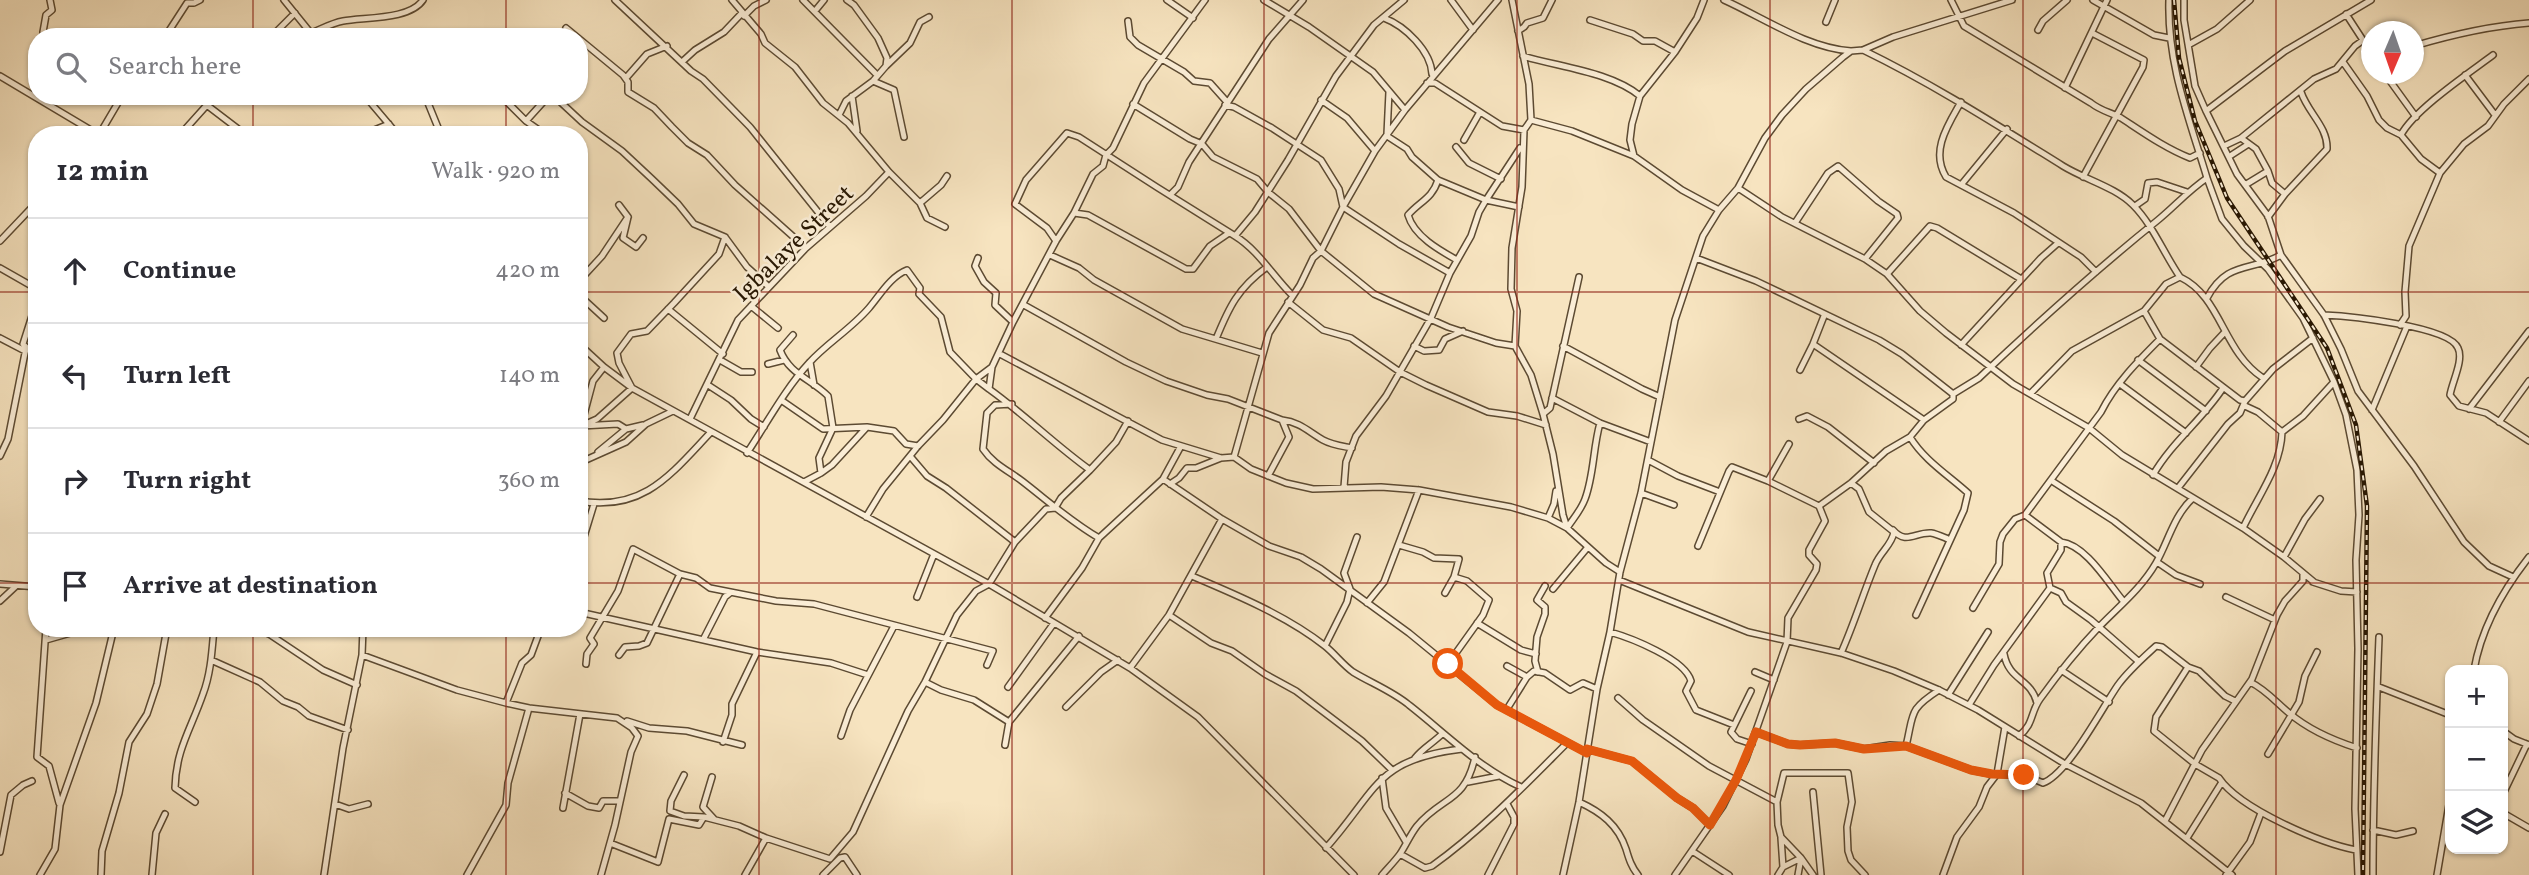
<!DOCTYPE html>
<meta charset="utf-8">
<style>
:root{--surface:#fff;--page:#f7f7f7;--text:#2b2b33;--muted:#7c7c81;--line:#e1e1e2}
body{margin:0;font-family:Vollkorn,serif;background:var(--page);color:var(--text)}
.controls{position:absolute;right:21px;bottom:21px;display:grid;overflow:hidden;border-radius:14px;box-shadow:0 2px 5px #0004}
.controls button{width:63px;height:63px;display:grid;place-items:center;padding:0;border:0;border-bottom:2px solid var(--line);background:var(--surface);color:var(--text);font:35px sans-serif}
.compass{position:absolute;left:2361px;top:21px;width:63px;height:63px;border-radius:50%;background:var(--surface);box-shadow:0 2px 5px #0004;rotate:182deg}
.stop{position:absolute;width:21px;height:21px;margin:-16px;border:5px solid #ea580c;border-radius:50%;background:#fff}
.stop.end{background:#ea580c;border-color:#fff;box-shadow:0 2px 7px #0008}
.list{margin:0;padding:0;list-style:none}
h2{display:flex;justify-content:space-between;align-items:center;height:91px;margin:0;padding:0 28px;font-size:30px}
h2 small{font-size:23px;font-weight:400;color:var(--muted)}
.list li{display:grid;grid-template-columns:46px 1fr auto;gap:21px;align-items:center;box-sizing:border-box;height:105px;padding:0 28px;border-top:2px solid var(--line)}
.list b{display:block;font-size:26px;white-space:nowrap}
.list em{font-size:23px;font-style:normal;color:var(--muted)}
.icon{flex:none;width:38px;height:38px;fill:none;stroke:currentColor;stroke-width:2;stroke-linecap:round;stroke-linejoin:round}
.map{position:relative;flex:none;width:2529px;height:875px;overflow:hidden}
.search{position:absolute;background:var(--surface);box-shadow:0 2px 5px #0004;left:28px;top:28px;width:560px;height:77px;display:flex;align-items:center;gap:18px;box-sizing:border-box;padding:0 24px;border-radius:28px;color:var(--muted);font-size:26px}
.panel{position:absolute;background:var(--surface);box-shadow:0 2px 5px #0004;left:28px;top:126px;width:560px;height:511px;border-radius:28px}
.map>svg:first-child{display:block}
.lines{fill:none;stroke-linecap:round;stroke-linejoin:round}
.minor-casing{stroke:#5c4a32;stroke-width:8}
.minor{stroke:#faedd6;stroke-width:5}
.rail-casing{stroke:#281702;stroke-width:4.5}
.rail{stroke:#faedd6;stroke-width:2;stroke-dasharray:5;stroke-linecap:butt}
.route{stroke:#ea580c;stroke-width:9}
.grid{fill:none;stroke:#8f2418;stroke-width:2;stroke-opacity:0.55}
.labels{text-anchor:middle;stroke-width:5;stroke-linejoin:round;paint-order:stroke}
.street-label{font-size:24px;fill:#281702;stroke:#faedd6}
</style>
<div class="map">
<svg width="2529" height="875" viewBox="0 0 2529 875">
<rect width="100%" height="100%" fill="#f7e4c0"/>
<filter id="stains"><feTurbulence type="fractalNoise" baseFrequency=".00286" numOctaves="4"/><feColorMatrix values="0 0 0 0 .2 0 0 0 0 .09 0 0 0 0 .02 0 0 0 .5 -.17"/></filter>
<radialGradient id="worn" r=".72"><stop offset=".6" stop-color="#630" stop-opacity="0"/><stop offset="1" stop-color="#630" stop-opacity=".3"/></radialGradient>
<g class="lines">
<defs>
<path id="minor" d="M50 0 52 10 46 15 43 32 61 37
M284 0 314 37
M615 0 691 71 703 79 750 127 830 227
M732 0 761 34 765 43 795 67 823 103 848 123 889 172 920 203 927 218 945 227
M803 0 877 75
M1167 0 1193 18
M1264 0 1309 27 1373 72 1405 110 1498 0
M1451 0 1473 30
M1512 0 1529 84 1531 120 1524 130 1522 187 1512 248 1511 289 1517 311 1515 346 1531 375 1543 414 1553 454 1563 515 1567 528 1606 563 1620 572
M1704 0 1697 18 1675 52 1640 96 1632 124 1630 140 1634 156 1682 190 1719 210
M1724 0C1764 18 1807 48 1851 51
M1951 0 1964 26 2091 103C2101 111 2110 112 2121 118 2144 133 2165 148 2190 158L2200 153
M2093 0 2154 35 2169 38
M2184 0V20L2195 86 2206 111 2237 174 2268 216 2281 255 2324 315 2341 349 2358 391 2414 466 2464 542 2489 566 2513 577
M815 11 824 0
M2346 14 2372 54
M744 16 754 6 766 0
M1384 18C1405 26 1431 51 1432 74
M1590 20 1633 34 1643 41H1655L1675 52
M1128 21 1130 37 1138 45 1184 72 1194 81 1210 83 1227 102
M1826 22 1835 0
M566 28 623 75 628 82V92L654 108 672 127 688 143 707 155 735 185 806 248
M2038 30 2043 21 2067 0
M1518 31 1524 27 1527 23 1543 18 1552 0
M311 33C321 29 332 23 343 21 364 17 410 20 423 0
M422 36 424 37
M165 37 187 3H194L200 0
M271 37 295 13
M2190 44 2217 29 2250 0
M2414 46C2451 35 2490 26 2529 23
M1863 50C1933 84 1997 125 2063 166 2086 180 2115 187 2133 205 2153 225 2164 254 2180 277 2222 297 2222 351 2263 378
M1523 56C1559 67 1611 72 1640 96
M683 61 695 50 724 32 742 13
M2343 62 2367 96 2379 120 2387 128 2401 135 2421 159 2440 173
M886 66 910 43 920 22 929 17
M2385 74 2416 117
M2465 75 2495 115
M0 76 99 135
M626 78 647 54 667 46
M873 81 894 90 904 137
M1427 83H1435L1502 126 1524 130
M2065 88 2107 0
M365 96 398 135
M501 96 526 121 546 135
M554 96 582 122 622 151 652 179 678 204 694 224 725 237 747 267 769 287
M852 96 857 131
M1321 100 1347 118 1375 151
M1961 102C1948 125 1930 151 1946 177L2014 213 2081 257 2096 272
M428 103 441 135
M1133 104 1190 139 1202 144 1213 157 1257 179 1268 192 1289 209 1321 251 1374 294 1448 327 1496 343 1515 346
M1225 105 1234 107 1272 128 1321 160 1339 189 1343 207 1399 244 1450 273
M208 106 246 135
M2206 111 2285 51 2371 0
M839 115 846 101 873 81 886 66 887 58 878 38 854 5 847 0
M1531 120 1572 131 1634 156
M526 121 545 100 552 96
M1387 134 1389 92
M99 135 122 96
M180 135 215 96
M362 135 389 124
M2401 135C2414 110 2469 73 2493 55
M1387 136 1407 149 1412 157 1438 180 1486 200 1520 148
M2241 138 2256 149 2268 171
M1464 140 1480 112
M2224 146 2241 138 2314 79 2336 69 2355 46 2362 41
M1456 147 1469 163 1501 179
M2230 156 2247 145
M2083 177 2143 67 2144 60 2092 33
M2207 178 2222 219 2244 246 2268 269 2303 318 2334 382 2346 415 2357 470 2359 515 2356 560 2358 649 2355 809 2358 875
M1438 180C1432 199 1420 201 1408 215 1414 236 1439 250 1457 260
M1961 185 2007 129
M2245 185 2268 171 2272 183 2285 194
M1738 188 1782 217 1865 259 1887 274 1920 311 1946 333 2013 384 2089 428 2122 455 2243 528 2284 557 2314 582
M1170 195 1178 187 1189 162 1269 39 1303 0
M920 203 941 185 947 176
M619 205 628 217
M2135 206 2145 199 2148 183 2157 182 2187 192
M1074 213 1088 215 1186 269H1193L1210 246 1229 233
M2268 217 2285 194 2327 149C2328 127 2308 113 2301 92
M1795 223 1828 173 1838 166 1878 201 1897 214 1898 218 1865 259
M1235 236 1255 212 1288 160 1336 76 1374 25 1404 0
M0 241 37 202
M1056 241 1047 228 1015 204 1026 180 1067 133 1079 137C1131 171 1183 204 1235 236 1258 250 1273 276 1292 295
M1050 255 1079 268 1094 280 1182 329 1262 353
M1696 258 1756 281 1879 340 1902 354 1953 394
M0 268 37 289
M1887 274 1930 226 1937 228 2021 279
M579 281 602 256 628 217 623 238 636 247 643 238
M579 295 604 318
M2207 298C2227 260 2251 272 2281 255
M37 300 23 344 37 358
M1288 302 1323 330 1351 338 1400 372 1426 385 1488 412 1517 416 1546 425
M1024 305 1126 362 1166 381 1207 395 1228 399 1282 420 1289 437 1268 476
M751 306 778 328
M668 309 723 354
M2144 311 2160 339 2240 400 2245 401 2273 369 2313 338
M2324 315C2347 316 2449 326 2458 348 2464 360 2452 382 2450 395L2459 406 2486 413 2529 441
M1013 322 1056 241 1074 213 1093 174 1103 166 1106 155 1113 148 1144 83 1205 0
M2400 325 2406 316 2405 292 2409 246 2440 173 2464 144 2488 126 2504 104 2529 79
M793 335 780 350C789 374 811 379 828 396L833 428 819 458 821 473 804 482
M0 338 25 351
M1216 339C1229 307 1238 288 1267 267
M579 344 604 367 632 388 989 584 1130 668 1198 717 1354 875
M1813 344 1924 420
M1961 345 2041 258 2058 243
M1414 346 1424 351 1439 350 1445 339 1463 331
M1563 346 1642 389 1660 397
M1000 354 1162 440 1221 458 1234 457 1251 469 1286 483 1313 489 1381 487 1419 490 1511 507 1548 518 1567 528C1573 519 1581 510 1585 499 1594 475 1593 448 1600 423
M720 360 741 372H752
M2138 360 2206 411
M810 362 814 385
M768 364 784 360
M604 367 593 381 581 426 618 424 626 429
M992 367 989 389C1024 414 1055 445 1090 470L1061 498 1055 508
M2196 367 2210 348 2224 333
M1800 370 1813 344 1824 316
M2120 384 2186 433
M708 385 731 400 751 419 764 427
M2031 393 2072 351 2144 311 2166 284 2180 277
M1552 398 1600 423 1651 442
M781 400 823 429 867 427 894 431 906 444 918 446
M1012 404 995 405 987 413 983 449C993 464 1009 471 1022 481 1048 501 1071 522 1099 538
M2245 406 2258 412 2282 432
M2469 409 2529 331
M2372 410 2407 326
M1543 414 1550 408 1579 277
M690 419 738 320 806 248 866 196 889 172
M1799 419 1807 416 1828 427 1874 463
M1282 420C1300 422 1309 432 1323 440 1332 445 1342 446 1352 448
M2499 422 2529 381
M579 427 597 419 632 388 619 363 617 353 631 334 647 331 674 303 719 254 725 237
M1910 437C1924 460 1948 475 1968 493L1964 510 1916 615
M598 452 626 429 643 425
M747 453C767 423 785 389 809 363 827 343 851 329 869 308 880 295 891 276 907 270L920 288 919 294 941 317 950 352 976 379 989 389
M0 456 8 439 26 348
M910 456 927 476 946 488 1015 542
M1234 457 1269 333 1300 285 1313 258 1321 251 1343 207 1375 151 1405 110
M1648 460 1678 476 1720 492
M579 463 626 442 646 424 673 411
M1090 470 1116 442 1128 421
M821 473 832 465 866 428
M2153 475C2172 442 2203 419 2223 388
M1163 479 1181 446
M1768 481 1789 444
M2052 481 2114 521 2159 556
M1170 484 1179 478 1187 468H1196L1221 458
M1344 487 1346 462 1356 436 1386 396 1431 318 1450 273 1471 236 1479 212 1486 200 1519 207
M2178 488 2228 424 2240 413 2245 401
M1641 493 1674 505
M579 501C644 512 671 474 711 432
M2025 515 2061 542C2086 545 2108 583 2124 602
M866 517 883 489 918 446 943 420 976 379 992 367 1013 322 995 305 996 293 984 282 975 266 978 258
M1548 518 1554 504 1556 491
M2243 528C2258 496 2281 467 2282 432L2303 416 2334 382
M1893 530C1906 545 1915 532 1931 533 1937 534 1943 537 1948 539
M2061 542V550L2047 573 2050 588 2061 593 2066 602 2091 620 2138 661
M1399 545 1423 552 1434 558 1459 559 1454 577 1445 593
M1698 546 1729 471 1732 467 1768 481 1819 506 1851 483 1886 451 1910 437 1924 420 1953 399V394L1979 378C2037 323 2096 270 2158 220 2175 206 2189 190 2207 178 2189 118 2167 64 2169 0
M579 553 594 504
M2284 557 2305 519 2320 499
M2157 562 2176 575 2200 584
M1192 576C1237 595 1287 616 1325 646 1335 654 1343 665 1353 672 1371 683 1392 691 1409 705 1445 733 1479 768 1521 787
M1619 580 1748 632 1841 653 1894 671 1939 690 1978 710 2065 764 2141 803 2232 875
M2313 582 2341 591 2357 592
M0 584 37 587
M1553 589 1588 547
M917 597 934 554
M2226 597 2275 620
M0 601 15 587
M1367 603 1384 582 1419 490
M1973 608 1999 564 2000 542 2003 534 2015 519 2025 515 2101 412C2115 384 2138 361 2160 339
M579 612 757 652 831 663 868 675
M1169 615 1211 643 1232 651 1265 674 1296 691 1362 741 1392 770
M1045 618 1082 568 1099 538 1163 479 1222 519 1269 546 1301 557 1321 569 1409 633 1497 705 1587 753
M1477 623 1521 650 1536 654
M46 628 37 757 49 766 59 803
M255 628 269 634 323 670 357 685
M1610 632C1631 638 1685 659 1691 681L1686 691 1696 710 1734 725
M704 638 725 597 730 593
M46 640 81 630 91 632
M1325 646 1347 602 1350 589 1344 573 1357 537
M1841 653C1854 624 1863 594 1875 565 1880 552 1892 545 1894 532L1869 512 1859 489 1851 483
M2004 654C2009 681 2031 678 2037 703
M362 655 457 690 506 703 529 708 617 718 632 728 638 736 631 752 615 825 601 875
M619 655 625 647 639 646 647 643 680 574
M211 660 260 682 283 701 298 707 309 716 348 730
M586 664 587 654 594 644 590 638 618 591 633 549 680 574 696 578 710 588 776 601 814 604 993 651 987 665
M1448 664 1483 615 1489 600 1467 581 1454 577
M1507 666 1527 677
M2188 667 2156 717 2154 731 2195 764 2219 778C2240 809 2320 843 2356 850
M1130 668 1169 615 1222 519
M2061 670 2109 702
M2474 670C2481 629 2503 590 2529 557
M1538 672 1535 661 1537 637 1545 614V607L1537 600 1545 586
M1755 672 1774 680
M925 682 941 690 974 700 1009 722
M2250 682C2265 689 2276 702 2289 713 2309 730 2332 740 2357 748
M1008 687 1054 623
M2379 687 2450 715
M1751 691 1731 732 1737 739 1752 744
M1948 695 1988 632
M1618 698 1643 720 1709 766 1777 802
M506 703 522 663 531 655 541 628
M1969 705 1994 665 2050 588
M1066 707 1101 672 1118 660
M1507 709 1527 677 1534 671 1545 673 1570 690 1583 683 1597 689
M627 721 649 728 687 731 742 745
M2503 731 2514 739 2529 745
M1756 732 1788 744 1800 745 1835 743 1864 749 1890 745 1906 746 1971 770 1991 774 2024 775 2043 783C2068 774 2102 708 2118 685 2129 670 2143 658 2156 646L2162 647 2188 667 2199 671 2225 696 2235 701
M841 736 850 710 894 626
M2019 736C2034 724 2030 713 2040 699 2058 674 2077 650 2098 628 2118 607 2141 589 2156 563 2168 542 2174 515 2193 498
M723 742 732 715V704L757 652
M1005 745 1009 722 1079 636
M1906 746C1914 713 1908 710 1939 690
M1587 749 1632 761 1677 798 1693 808 1710 825
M2268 754 2299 702 2305 676 2317 652
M1415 758C1423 748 1433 743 1442 734
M684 775 671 801 670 811 684 816 704 817
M712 777 703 807 714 819
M1382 778 1386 808 1406 842
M1468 782 1499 776
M1813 792 1821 875
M565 793 588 806 599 808 603 801H620
M2503 794 2527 744
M195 802 175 788C176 749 191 729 203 694 211 673 212 650 214 628
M1579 802C1601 812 1618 825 1626 849 1629 859 1631 866 1638 875
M335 804 349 809 368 804
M563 808 580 714
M2503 813 2529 828
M2165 821 2202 750 2252 679 2277 615 2285 601 2303 581V575
M2373 830 2396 835 2413 831
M2187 838 2222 782
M610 843 658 862 669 819 699 825 704 817 739 826 766 838 830 859 853 832 908 711 925 682 957 615 976 591 989 584 1015 542 1046 509 1055 508
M1326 848C1377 791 1375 759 1462 749
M1692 851 1729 875
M0 852 11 795 23 785 32 781
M1400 854 1425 868 1432 866C1482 830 1523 787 1566 744
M1783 867 1801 858 1798 875
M40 875 55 849 60 805 96 703 114 628
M101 875 102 851 119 793 129 742 147 714 157 684 167 628
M152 875 156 833 165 814
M324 875 343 748 362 655 363 628
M467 875 506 805 508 783 529 708
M745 875 766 838
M823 875 840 858 845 857 857 875
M1382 875C1388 868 1395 861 1400 854 1406 845 1410 835 1417 826 1442 796 1465 803 1475 757
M1488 875 1514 824V817L1507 804
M1563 875 1579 802 1597 689 1610 632 1620 572 1641 493 1675 320 1703 236 1719 210 1738 188 1765 138 1782 115 1806 89 1843 57 1851 51 1863 50 1893 37 2012 0
M1675 875 1723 806 1746 759 1787 642 1788 618 1816 570 1817 564 1809 555V550L1825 521 1819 506
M1778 875 1783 867 1781 838
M1813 875 1801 858 1781 837 1778 825 1777 802 1784 773H1848L1852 802 1847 827 1848 851 1851 860 1865 875
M1943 875 1957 837 1979 807 1987 787 1997 774 2005 727
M2226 875 2250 842 2261 813
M2373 875C2373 795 2376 716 2379 637
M2437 875 2450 799"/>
</defs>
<use href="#minor" class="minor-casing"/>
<use href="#minor" class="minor"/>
<defs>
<path id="rail" d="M2174 0 2179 58 2195 121 2227 198 2327 348 2356 425 2367 506 2363 875"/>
</defs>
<use href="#rail" class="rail-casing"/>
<use href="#rail" class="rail"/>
</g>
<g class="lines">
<path class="route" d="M1448 664 1497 705 1587 753V749L1632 761 1677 798 1693 808 1710 825 1736 780 1756 732 1788 744 1800 745 1835 743 1864 749 1906 746 1971 770 1992 774 2024 775"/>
</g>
<path class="grid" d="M253 0V37M506 0V37M759 0V875M1012 0V875M1264 0V875M1517 0V875M1770 0V875M2023 0V875M2276 0V875M253 96V135M506 96V135M0 292H37M579 292H2529M0 583H37M579 583H2529M253 628V875M506 628V875"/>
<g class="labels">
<g class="street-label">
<text transform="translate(793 243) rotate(-44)" y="8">Igbalaye Street</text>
</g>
</g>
<rect width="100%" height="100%" filter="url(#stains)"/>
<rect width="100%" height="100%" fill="url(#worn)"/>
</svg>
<div class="controls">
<button>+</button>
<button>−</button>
<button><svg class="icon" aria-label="layers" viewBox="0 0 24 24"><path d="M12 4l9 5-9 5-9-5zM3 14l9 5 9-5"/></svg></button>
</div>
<svg class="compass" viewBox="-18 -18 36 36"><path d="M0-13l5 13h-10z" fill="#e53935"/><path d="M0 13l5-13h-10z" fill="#7c7c81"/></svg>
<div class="stop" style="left:1448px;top:664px"></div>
<div class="stop end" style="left:2024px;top:775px"></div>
<div class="search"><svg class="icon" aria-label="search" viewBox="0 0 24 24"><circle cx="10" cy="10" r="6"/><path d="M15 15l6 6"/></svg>Search here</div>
<section class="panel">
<h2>12 min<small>Walk · 920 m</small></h2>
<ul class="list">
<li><svg class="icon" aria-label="ahead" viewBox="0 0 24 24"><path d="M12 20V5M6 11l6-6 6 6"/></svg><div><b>Continue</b></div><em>420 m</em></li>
<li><svg class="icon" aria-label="left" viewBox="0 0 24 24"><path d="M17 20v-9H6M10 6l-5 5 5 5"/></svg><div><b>Turn left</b></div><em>140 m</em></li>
<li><svg class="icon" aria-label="right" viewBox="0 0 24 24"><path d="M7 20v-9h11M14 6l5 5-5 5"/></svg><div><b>Turn right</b></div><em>360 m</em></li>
<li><svg class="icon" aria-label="arrive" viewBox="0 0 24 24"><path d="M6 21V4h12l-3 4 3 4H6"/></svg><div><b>Arrive at destination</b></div></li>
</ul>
</section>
</div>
